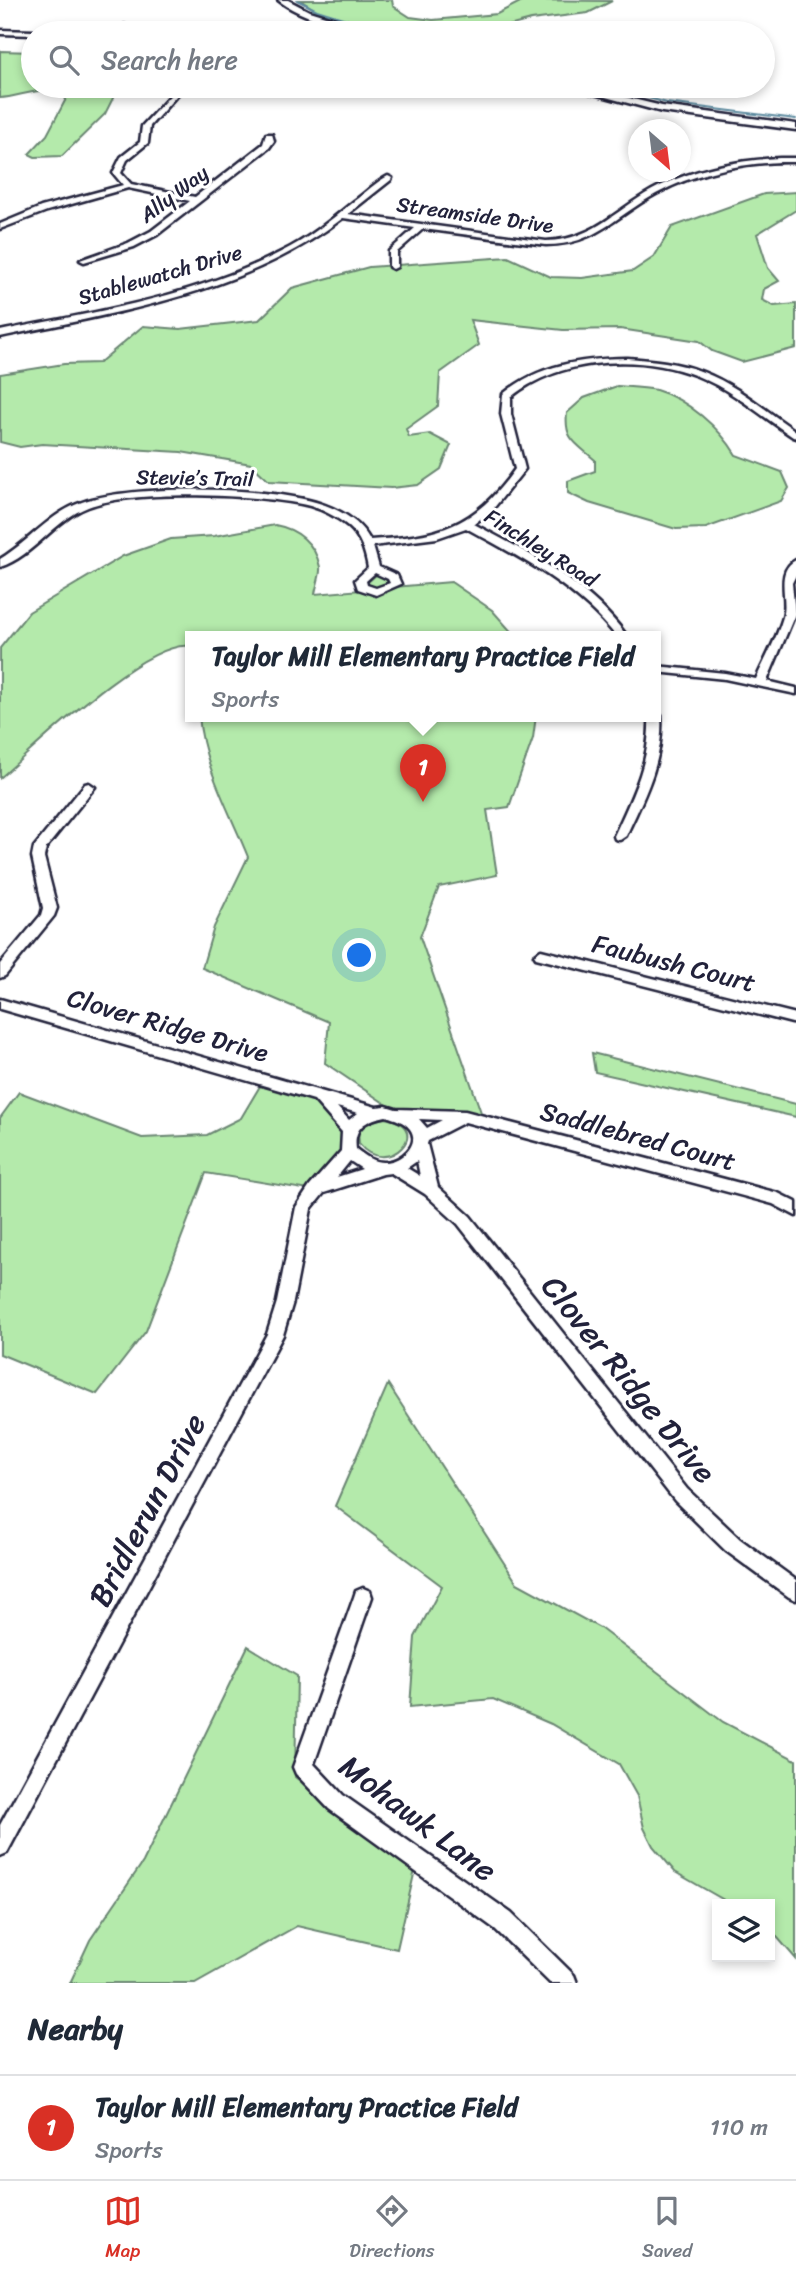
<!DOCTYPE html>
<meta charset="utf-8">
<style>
:root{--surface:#fff;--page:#f6f6f7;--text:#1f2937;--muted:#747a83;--line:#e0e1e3;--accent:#d93025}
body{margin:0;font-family:Sriracha,sans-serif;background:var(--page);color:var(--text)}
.controls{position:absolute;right:21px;bottom:21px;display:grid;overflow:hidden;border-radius:0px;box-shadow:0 4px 10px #0003}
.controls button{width:63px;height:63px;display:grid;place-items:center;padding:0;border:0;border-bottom:2px solid var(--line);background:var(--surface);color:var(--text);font:35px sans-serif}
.compass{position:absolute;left:628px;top:119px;width:63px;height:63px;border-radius:50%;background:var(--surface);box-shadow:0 4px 10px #0003;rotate:152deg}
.you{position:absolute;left:360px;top:956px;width:24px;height:24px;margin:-18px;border:5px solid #fff;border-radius:50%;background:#1a73e8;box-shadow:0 0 0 10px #1a73e833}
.badge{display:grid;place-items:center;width:46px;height:46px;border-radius:50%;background:var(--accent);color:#fff;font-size:23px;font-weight:700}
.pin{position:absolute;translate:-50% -58px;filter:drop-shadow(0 2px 4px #0008)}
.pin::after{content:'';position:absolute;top:37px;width:24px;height:21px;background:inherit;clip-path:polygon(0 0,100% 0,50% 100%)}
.popup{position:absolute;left:185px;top:631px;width:476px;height:91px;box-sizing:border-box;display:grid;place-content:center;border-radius:0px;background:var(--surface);filter:drop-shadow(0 2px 5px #0005);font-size:23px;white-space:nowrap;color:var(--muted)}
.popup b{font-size:26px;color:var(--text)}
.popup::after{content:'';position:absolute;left:50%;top:100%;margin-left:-14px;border:14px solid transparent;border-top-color:var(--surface)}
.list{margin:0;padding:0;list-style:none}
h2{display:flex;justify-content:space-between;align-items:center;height:91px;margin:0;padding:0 28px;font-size:30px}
h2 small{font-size:23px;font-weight:400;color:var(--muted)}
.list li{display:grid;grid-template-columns:46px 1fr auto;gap:21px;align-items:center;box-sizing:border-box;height:105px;padding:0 28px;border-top:2px solid var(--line)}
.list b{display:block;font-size:26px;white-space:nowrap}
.list p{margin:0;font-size:23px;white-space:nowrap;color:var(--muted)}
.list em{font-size:23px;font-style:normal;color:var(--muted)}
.icon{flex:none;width:38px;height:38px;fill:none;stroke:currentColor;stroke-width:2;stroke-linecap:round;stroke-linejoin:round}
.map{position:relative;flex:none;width:796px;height:1983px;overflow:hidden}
.search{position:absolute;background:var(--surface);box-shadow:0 4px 10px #0003;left:21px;right:21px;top:21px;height:77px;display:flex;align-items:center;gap:18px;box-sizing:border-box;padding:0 24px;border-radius:38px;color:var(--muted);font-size:26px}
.sheet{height:196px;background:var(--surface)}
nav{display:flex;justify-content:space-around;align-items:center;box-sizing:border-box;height:98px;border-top:2px solid var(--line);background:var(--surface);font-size:19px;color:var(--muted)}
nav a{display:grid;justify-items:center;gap:4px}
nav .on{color:var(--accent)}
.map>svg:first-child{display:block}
.green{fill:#b4eaab;stroke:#6b8673;stroke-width:2}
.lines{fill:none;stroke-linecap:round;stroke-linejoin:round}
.stream{stroke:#5c8a9f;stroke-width:2}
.street-casing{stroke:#22223b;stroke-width:5}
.secondary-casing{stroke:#22223b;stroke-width:5}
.street{fill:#fff;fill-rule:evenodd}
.secondary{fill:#fff;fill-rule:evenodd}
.labels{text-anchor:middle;stroke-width:6;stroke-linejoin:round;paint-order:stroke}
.far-street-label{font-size:21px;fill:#22223b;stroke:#fff}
.street-label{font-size:26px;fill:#22223b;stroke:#fff}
.near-street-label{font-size:32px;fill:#22223b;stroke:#fff}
</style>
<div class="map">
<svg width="796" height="1983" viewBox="0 0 796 1983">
<rect width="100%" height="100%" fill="#fff"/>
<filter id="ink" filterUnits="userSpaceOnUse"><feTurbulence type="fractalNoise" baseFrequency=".0143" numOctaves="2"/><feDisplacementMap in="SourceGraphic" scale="14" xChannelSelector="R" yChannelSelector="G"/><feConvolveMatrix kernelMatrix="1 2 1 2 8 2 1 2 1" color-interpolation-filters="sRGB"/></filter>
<g filter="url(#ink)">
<path class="green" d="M300 0H392L393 6 410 17 433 20 497 14 524 0 612 1 588 13 531 20 482 33H393L319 12Z
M0 51 33 52V86H119L105 114 62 156 35 157 29 154 47 135 67 97C47 82 22 97 0 98Z
M796 192V210L757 234 768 268 779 281 764 289 762 300 774 306 796 304V348L742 362 712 351 699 341 620 329 563 330 470 320 479 345 440 373 438 406 406 429 409 437 430 434 451 445 441 469 418 485 391 488 269 481 251 464 181 452 42 444 20 447 0 442V374L64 364 99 363 143 326 180 329 259 320 292 288 369 267 508 257 551 277 582 278 633 271 654 257 672 227 764 194Z
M617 386C630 387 644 387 656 390 687 399 720 428 736 455L782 472 789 488 781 501 706 528 676 529 589 503 568 493V481L595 471V460C576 443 564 440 567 413L584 398Z
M275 525C297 529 315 543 320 567 321 575 316 586 315 594L374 589 367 583 377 574 388 581 382 588 451 582 492 610 515 636H190V646C144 640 36 747 0 778V648L29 612 123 556 171 539 214 536Z
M199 716H536L533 738 509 807 487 810 497 875 439 887 420 937 484 1121 399 1113 325 1063 329 1022 202 968 214 927 248 857C230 812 203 765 199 716Z
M592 1053 796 1104V1117L595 1072Z
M263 1081 320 1098 348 1129 349 1152 315 1191 206 1173 146 1331 97 1394 0 1354V1118L19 1092 142 1138 207 1135 241 1118Z
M384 1118C437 1126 387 1180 359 1144L358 1132 368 1122Z
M388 1384 517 1583 600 1628 723 1722 796 1760V1959L770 1929V1904H731L675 1872 653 1846 644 1828 637 1796 619 1764 551 1724 493 1699 410 1707 415 1637 442 1586 335 1506Z
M248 1646 297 1676 295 1777 415 1870 397 1949 297 1926 195 1983H70L90 1940 143 1862Z"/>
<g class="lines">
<path class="stream" d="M297 0 317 10 391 33
M606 86 667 103 796 119"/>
<defs>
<path id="street" d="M124 25 129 26 119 33H112Z
M0 30 33 31 36 33 33 35 0 34Z
M376 31 379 33H372L373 32Z
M179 86H185L150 126 148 143 127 160 121 173 131 184 195 197 263 144 266 134H272L274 141 269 148 157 235 134 247 84 262 80 260 128 243 151 231 190 201 128 188 47 211 0 229V224L41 207 123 185 113 173 121 157 140 142 142 126Z
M780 158H796V162C748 161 698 171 656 194 615 216 596 245 546 245L423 229 397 252V267L393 269 389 267V251L415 228 343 218C244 294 119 312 0 337V331C95 312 194 297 281 252 308 239 331 220 354 201 365 193 376 182 388 176L392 178 391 180 348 214 546 241C596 240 618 206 660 186 697 168 739 160 780 158Z
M627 358C652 360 678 362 703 372 737 385 766 411 796 431V438L793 437C762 416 732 390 697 376 639 353 559 358 511 397V414L525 469 493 509 474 524C531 554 588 583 627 636H616C576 586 521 558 466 528L437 538 373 546 379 567 397 575 401 584 376 595 358 589 355 580 368 568C365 552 361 537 348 526 337 517 324 510 310 506 262 494 133 489 88 507 54 520 34 556 0 567V559C29 542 50 513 82 502 133 484 275 486 325 505 344 512 360 522 370 540 440 536 473 528 515 469L501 414 503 394C540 364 580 359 627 358ZM375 573 388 579 390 583 376 588 367 585 366 581Z
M796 560V575L792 583 795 614 767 681 796 688V694L725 679 656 672V666L725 673 756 679C765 659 777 638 783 617 789 599 774 571 796 560Z
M656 713 661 716C664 760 644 797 626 836L620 840 615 839 614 836C632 797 651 760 649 716H656Z
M89 783 95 787 46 848 44 857 57 908 54 916 5 976 0 978V964L41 915 43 908 32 857 34 847 85 784Z
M541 950 796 1014V1024L536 958 534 955Z
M0 999 376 1107 386 1106 396 1109 465 1111 778 1193 796 1202V1216L773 1204 465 1122 428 1141 427 1144 438 1187 470 1216 687 1489 740 1539 796 1580V1600L789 1597 726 1551 675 1501 458 1224 425 1194 391 1173 383 1174 324 1193 311 1209 293 1302 283 1335 7 1853 0 1856V1825L267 1334 277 1302 296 1207 310 1186 341 1151 342 1132 314 1100 0 1009ZM337 1107 358 1113 349 1120ZM386 1116C395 1119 404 1121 410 1129 421 1144 401 1161 386 1162 374 1163 365 1156 356 1149 353 1127 366 1120 386 1116ZM419 1119 442 1120 427 1128ZM350 1161 362 1169 337 1177ZM417 1161 420 1176 407 1168Z
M363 1588 370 1591 372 1597 314 1764 343 1795 511 1913 574 1975 577 1983H550L495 1929 329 1809 296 1774 293 1767 354 1597 356 1591Z"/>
<path id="secondary" d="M278 0H288L309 11 380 33C353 34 299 17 278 0Z
M564 86H579L662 106 796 124V130L662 112Z"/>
</defs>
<use href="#street" class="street-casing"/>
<use href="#secondary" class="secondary-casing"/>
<use href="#street" class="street"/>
<use href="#secondary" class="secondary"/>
</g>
</g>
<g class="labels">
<g class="far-street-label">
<text transform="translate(174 194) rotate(-37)" y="7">Ally Way</text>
<text transform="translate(475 215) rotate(8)" y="7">Streamside Drive</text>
<text transform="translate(160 275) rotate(-16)" y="7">Stablewatch Drive</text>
<text transform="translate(195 478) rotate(1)" y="7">Stevie’s Trail</text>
<text transform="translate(541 548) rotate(32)" y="7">Finchley Road</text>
</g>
<g class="street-label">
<text transform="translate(674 963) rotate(14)" y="9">Faubush Court</text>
<text transform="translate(168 1025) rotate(16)" y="9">Clover Ridge Drive</text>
<text transform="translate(638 1136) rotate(15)" y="9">Saddlebred Court</text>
</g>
<g class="near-street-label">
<text transform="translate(629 1379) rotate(51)" y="11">Clover Ridge Drive</text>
<text transform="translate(147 1510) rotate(-62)" y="11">Bridlerun Drive</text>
<text transform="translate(418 1818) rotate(37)" y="11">Mohawk Lane</text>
</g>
</g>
</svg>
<div class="controls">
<button><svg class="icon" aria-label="layers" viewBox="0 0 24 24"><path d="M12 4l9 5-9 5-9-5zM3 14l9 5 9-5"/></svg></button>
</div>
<svg class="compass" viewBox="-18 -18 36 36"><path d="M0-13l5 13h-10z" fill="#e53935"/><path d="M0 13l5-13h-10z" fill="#747a83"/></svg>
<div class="you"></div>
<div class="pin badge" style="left:423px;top:802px">1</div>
<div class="popup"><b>Taylor Mill Elementary Practice Field</b>Sports</div>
<div class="search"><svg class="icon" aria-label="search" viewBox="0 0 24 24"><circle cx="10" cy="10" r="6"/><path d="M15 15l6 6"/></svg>Search here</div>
</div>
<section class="sheet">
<h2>Nearby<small></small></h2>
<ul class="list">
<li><span class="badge">1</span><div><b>Taylor Mill Elementary Practice Field</b><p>Sports</p></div><em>110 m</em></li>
</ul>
</section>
<nav>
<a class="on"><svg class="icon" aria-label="map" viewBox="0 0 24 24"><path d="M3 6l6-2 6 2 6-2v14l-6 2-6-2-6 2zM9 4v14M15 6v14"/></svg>Map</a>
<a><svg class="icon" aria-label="directions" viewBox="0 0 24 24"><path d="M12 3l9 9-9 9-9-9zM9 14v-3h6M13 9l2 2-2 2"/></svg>Directions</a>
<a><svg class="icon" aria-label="saved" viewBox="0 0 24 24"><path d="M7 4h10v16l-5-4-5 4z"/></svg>Saved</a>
</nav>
